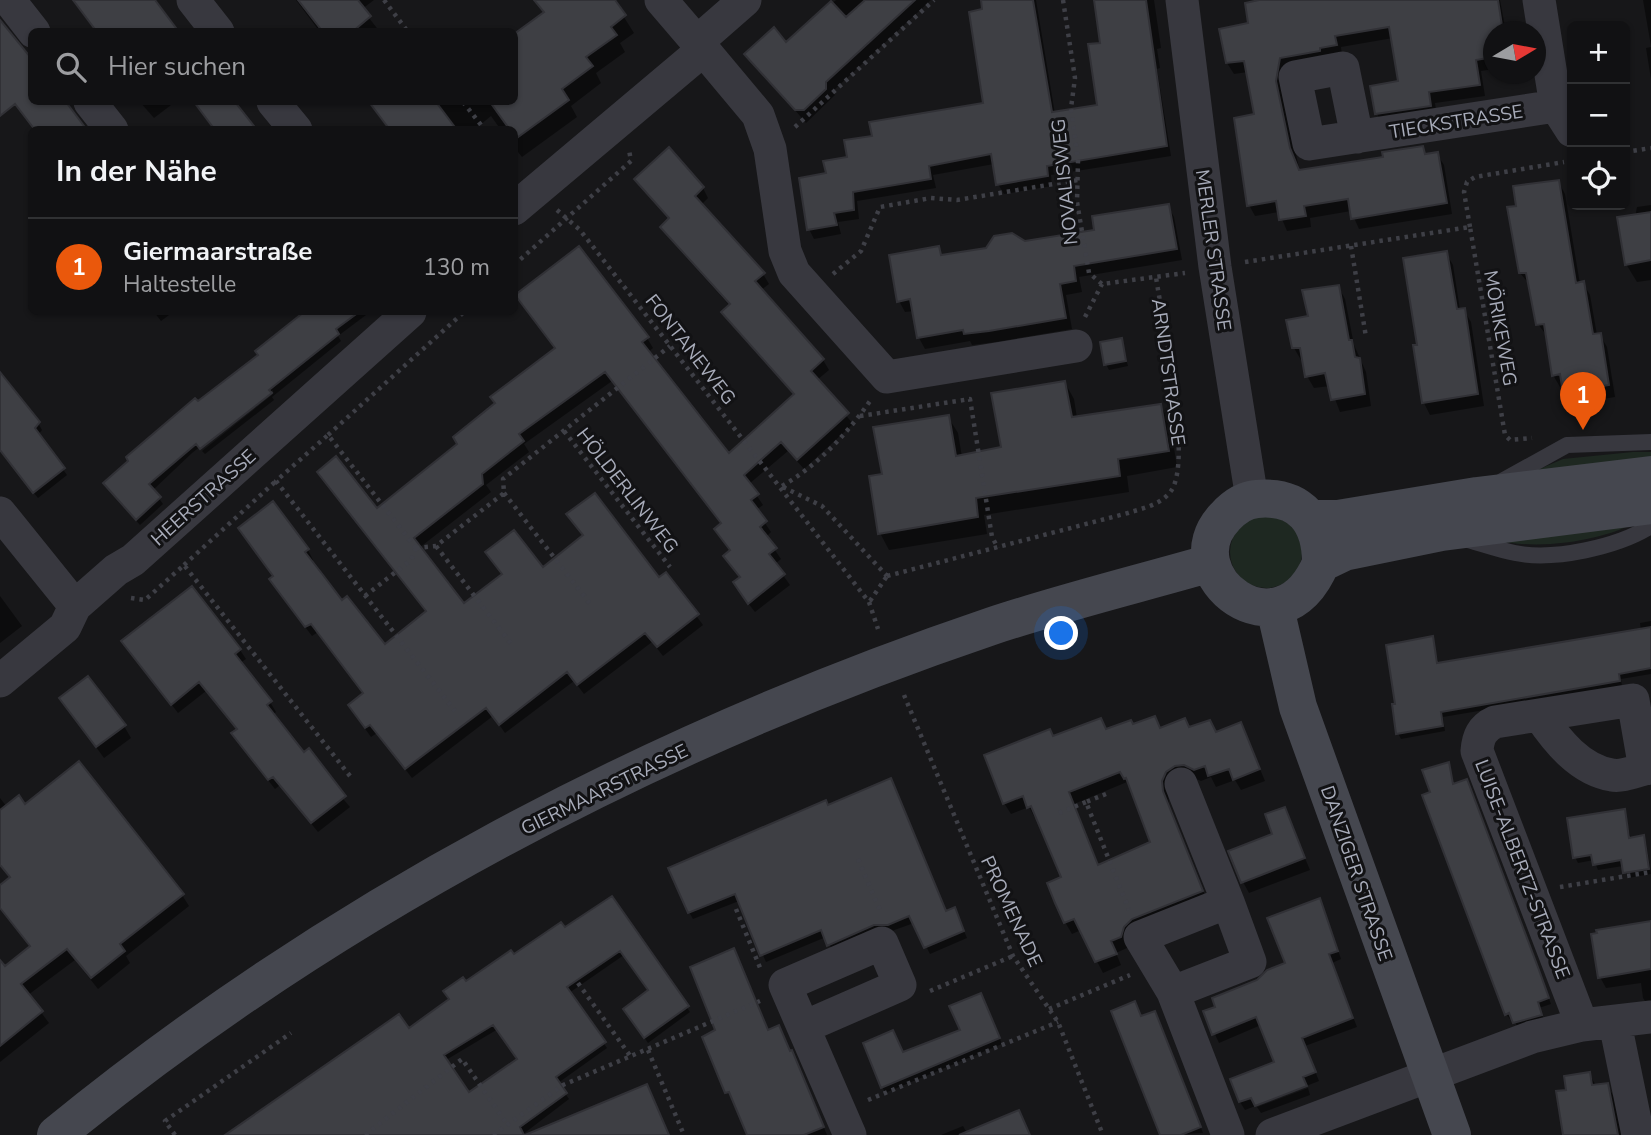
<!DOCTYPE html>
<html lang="de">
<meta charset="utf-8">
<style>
:root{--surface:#111113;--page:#1e1f21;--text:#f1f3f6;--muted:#9c9da0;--line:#303133;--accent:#ea580c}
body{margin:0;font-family:"Nunito Sans",sans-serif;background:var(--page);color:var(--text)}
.controls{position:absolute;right:21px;top:21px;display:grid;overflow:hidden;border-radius:10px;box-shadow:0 2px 5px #0004}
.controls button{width:63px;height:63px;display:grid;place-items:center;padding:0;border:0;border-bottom:2px solid var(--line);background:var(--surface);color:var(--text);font:35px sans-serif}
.compass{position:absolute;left:1483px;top:21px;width:63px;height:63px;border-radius:50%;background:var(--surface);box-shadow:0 2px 5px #0004;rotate:80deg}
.you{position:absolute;left:1062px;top:634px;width:24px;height:24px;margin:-18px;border:5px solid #fff;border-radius:50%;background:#1a73e8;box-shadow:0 0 0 10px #1a73e833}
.badge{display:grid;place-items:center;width:46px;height:46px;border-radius:50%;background:var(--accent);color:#fff;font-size:23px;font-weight:700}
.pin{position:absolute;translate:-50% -58px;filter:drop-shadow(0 2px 4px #0008)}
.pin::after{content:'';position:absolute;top:37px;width:24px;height:21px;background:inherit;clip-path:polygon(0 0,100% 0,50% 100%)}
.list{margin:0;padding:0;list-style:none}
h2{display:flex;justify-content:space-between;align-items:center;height:91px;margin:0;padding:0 28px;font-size:30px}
h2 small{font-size:23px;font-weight:400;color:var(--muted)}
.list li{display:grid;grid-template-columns:46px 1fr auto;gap:21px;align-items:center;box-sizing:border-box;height:98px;padding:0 28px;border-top:2px solid var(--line)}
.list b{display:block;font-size:26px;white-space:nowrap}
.list p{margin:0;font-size:23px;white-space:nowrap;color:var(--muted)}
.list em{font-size:23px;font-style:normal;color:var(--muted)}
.icon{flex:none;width:38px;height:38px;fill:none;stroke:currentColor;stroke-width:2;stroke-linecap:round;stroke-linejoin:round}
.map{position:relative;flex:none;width:1651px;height:1135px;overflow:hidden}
.search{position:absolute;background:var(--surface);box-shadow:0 2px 5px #0004;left:28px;top:28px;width:490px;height:77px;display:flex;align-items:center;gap:18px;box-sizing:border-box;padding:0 24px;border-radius:10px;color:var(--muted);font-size:26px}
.panel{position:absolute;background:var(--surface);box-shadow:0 2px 5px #0004;left:28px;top:126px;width:490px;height:189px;border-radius:10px}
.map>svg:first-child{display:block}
.green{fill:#1e2821}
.shadow{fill:#0007;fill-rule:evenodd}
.building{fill:#3e3f44;stroke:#313136;stroke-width:2;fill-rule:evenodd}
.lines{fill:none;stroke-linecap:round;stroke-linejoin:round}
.path{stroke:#3e3f46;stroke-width:4.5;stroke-dasharray:3.5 5;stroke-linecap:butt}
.lane{stroke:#38383f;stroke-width:16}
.street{stroke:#38383f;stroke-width:33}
.secondary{stroke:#45474f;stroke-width:38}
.labels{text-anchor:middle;stroke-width:6;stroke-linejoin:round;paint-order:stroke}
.street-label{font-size:19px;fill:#a8acba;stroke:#121214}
</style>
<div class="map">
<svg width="1651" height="1135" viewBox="0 0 1651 1135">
<rect width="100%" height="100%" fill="#171719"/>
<path class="green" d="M1633 452H1651V462L1535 471 1563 459Z
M1648 515C1612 541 1538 551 1496 540Z
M1230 552a36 36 0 1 1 72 0a36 36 0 1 1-72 0Z"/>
<path class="shadow" d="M296 0H374L362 9 380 32H320Z
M546 0H613L634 33 620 43 625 52 596 73 601 83 571 106 577 117 522 157 514 147V130H501L491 116 474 130H390L380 118 371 102H514L545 14 540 5Z
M836 0H931L833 91 835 95 806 123 747 54 786 44Z
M982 0H1036L1055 114 1099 106 1102 44 1095 0H1154L1161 48 1157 49 1160 68 1157 69 1171 156 1051 175 1052 186 1004 194 998 184 994 164 933 175 936 188 857 201 859 219 838 222 841 234 814 239 809 229 828 175 874 137 985 105Z
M1282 0H1500L1506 32H1494V69L1481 71 1485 96 1435 103 1437 117 1383 125 1377 114 1400 83 1393 38 1341 47 1342 56 1282 94 1300 172 1385 158 1423 148 1427 156 1437 154 1444 165 1452 214 1359 229 1351 211 1310 218 1311 227 1287 231 1279 212 1255 216 1249 205 1256 115 1248 72 1234 74 1227 63 1250 25Z
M1643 0H1651V46Z
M1651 47V79L1646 48Z
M140 102H175L154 118Z
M636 179 703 188 708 198 701 205 763 274 769 284 761 290 823 360 829 370 817 380 853 424 804 469 788 451 749 484 763 505 756 510 771 532 766 537 781 559 775 564 790 585 755 612 740 593 741 578 731 566V551L723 524 612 381 524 444 529 452 486 485 491 492 419 548 463 606 503 575 493 563 542 569 584 537 569 514 659 580 666 574 703 625 663 656 652 642 584 694 574 681 505 733 493 716 412 778 377 733 371 737 356 716 350 706 364 695 318 632 312 636 277 590 271 580 275 578 246 538 308 550 313 560 311 562 342 602 384 647 427 613 377 511 459 445 496 404 556 349 578 248 647 338 653 348 648 352 729 456 795 396 729 322 723 312 730 306 668 237 662 227 670 220Z
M1558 181 1565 194 1580 284 1583 283 1590 295 1597 335H1600L1607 347 1615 397 1572 404 1564 387H1560L1553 375 1547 336 1538 324 1530 285 1520 273 1518 207Z
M1651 205V280L1637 282 1626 264 1637 207Z
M1168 206 1174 217 1182 260 1079 277 1082 292 1066 295 1072 329 996 342 972 345 970 341 925 349 919 338 914 311 905 312 899 301 938 248 943 257 1096 232Z
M1446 253 1453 265 1460 310H1464L1471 322 1484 406 1430 415 1424 403Z
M1338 286 1345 299 1354 345 1366 372 1371 406 1340 412 1330 386 1314 388 1307 376 1304 360H1301L1294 348 1310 318Z
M154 312H173L161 321Z
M307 312H370L338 336 341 341 272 397 274 400 205 454 202 451 273 394V390L192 453 153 490 163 504 140 525 109 490 198 404 259 355 257 351Z
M1121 340 1128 366 1109 370 1106 364Z
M0 375 38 423 42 430 38 435 67 475 38 498 0 451Z
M1065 383 1074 399 1077 418 1160 405 1170 422 1177 467 1127 476 1129 492 984 515 987 534 889 550 880 533 884 476 948 417 958 433 962 457 1003 449Z
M0 596 22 626 0 643Z
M1651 621V674L1621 679 1622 687 1443 717 1445 731 1401 739 1398 733 1397 705 1432 638 1439 664 1641 631 1640 623Z
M124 642 240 650 246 659 240 663 270 702 276 712 272 715 350 807 318 832 280 785 275 789 239 743 233 734 238 730 206 691 178 713Z
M61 699 124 726 131 738 104 758Z
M1154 718 1161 729 1216 733 1241 724 1265 781 1241 790 1235 780 1216 787 1211 777 1201 781 1190 776 1168 793 1169 804 1208 903 1130 938 1127 948 1116 953 1121 965 1103 973 1081 930 1072 934 1065 922 1063 878 1038 817 1035 818 1029 807 1011 814 1004 803 1053 738 1132 726ZM1127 782 1152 843 1099 866 1074 804Z
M1448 764 1454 785 1469 786 1551 1004 1539 1008 1544 1020 1518 1028 1513 1018 1510 1019 1506 1014 1433 794Z
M0 798 7 807 24 806 182 895 189 906 126 956 130 963 98 989 75 960 28 995 49 1023 0 1062V972L31 947 0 909V887L11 879 0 865Z
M828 807 947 913 958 917 967 938 930 954 914 923 833 952 826 937 766 962 739 901 693 919 689 912Z
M1284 809 1310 870 1249 893 1243 882 1275 835Z
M1624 811 1631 839 1643 837 1646 842 1651 874 1628 878 1623 866 1598 870 1594 860 1578 863 1575 857Z
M611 899 690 1012 648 1043 628 1014 650 991 624 955 569 993 607 1048 558 1083 569 1099 522 1135H226L409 1030 466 984ZM498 1029 518 1060 469 1095 446 1060Z
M1324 909 1341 959 1332 963 1357 1027 1305 1046 1319 1081 1245 1110 1240 1102 1276 1063 1261 1025 1219 1043 1205 1013 1217 1008 1287 964Z
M1651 923V1010L1643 998 1641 983 1606 988 1600 977Z
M739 960 769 1031 797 1062 827 1135H749L717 1031Z
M984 1001 1002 1044 885 1093 865 1044 903 1054 962 1031Z
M1141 1018H1158L1203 1133 1162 1135Z
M1589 1074 1597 1087 1607 1085 1614 1097 1622 1135H1564L1568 1091Z
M1308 1088 1310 1095 1261 1113 1257 1107Z
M1019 1112 1031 1135H941L963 1126 967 1133Z"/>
<path class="building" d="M73 0H155L179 32H97Z
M298 0H358L371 16 352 32H323Z
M534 0H615L626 15 611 27 617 35 586 57 593 66 562 89 569 100 514 140V130H510L490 102H514V34L544 12Z
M865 0H915L826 82V89L804 110H795L744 54 774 27 786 42 831 1 846 17Z
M981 0H1033L1052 112 1097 105 1088 44 1100 43 1094 0H1146L1167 146 1047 166 1048 176 996 185 991 154 929 166 931 179 853 192 854 210 834 213 837 225 807 230 799 178 826 173 823 161 847 157 844 140 872 136 869 122 983 103 969 12 982 9Z
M1259 0H1498L1503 32H1494V57L1476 60 1480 85 1429 92 1431 106 1375 114 1370 86 1398 81 1389 27 1335 36 1337 45 1320 48V51L1280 58 1276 81 1290 148 1299 170 1383 157 1382 152 1423 146 1425 154 1438 152 1447 203 1351 219 1348 199 1304 206 1306 216 1279 220 1276 201 1247 206 1234 118 1254 114 1244 61 1226 63 1219 29 1248 23 1245 3Z
M0 20 32 59V102H66L87 130H35L15 104 0 116Z
M194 102H235L257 130H215Z
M369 102H436L457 130H390Z
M669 147 704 187 695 196 765 273 755 281 824 359 811 371 849 413 797 460 781 442 744 475 759 494 751 500 767 521 760 527 777 548 769 554 785 574 748 604 733 582 740 577 723 556 730 550 714 529 721 523 605 372 519 434 524 441 482 474 483 484 414 538 464 603 502 574 485 552 514 530 543 567 583 535 566 514 595 493 659 577 666 572 699 614 657 647 645 633 577 685 567 672 499 725 486 708 405 769 370 725 365 728 348 705 363 693 311 624 305 627 269 579 273 576 238 528 273 501 309 549 305 552 323 575 342 600 347 596 385 644 426 611 317 472 336 456 377 508 457 444 453 437 495 403 490 397 555 348 515 295 579 246 649 337 642 342 729 453 794 394 721 312 730 304 660 227 669 218 634 179Z
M1559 180 1576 283 1584 281 1593 334 1601 333 1609 385 1563 393 1560 374 1552 376 1544 324 1536 325 1526 273H1519L1507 207 1516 206 1513 186Z
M1169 204 1177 249 1074 266 1076 281 1060 284 1066 318 989 331 964 334 963 330 917 338 910 299 897 302 889 255 939 246 941 255 986 248 994 236 1012 233 1025 241 1094 230 1092 216Z
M1651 212V260L1625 265 1617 217Z
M1447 251 1457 309 1465 308 1478 394 1422 403 1413 345H1417L1403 258Z
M1339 285 1349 340H1352L1355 357 1360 358 1365 394 1331 400 1325 373 1305 377 1300 348H1292L1286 320 1308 316 1302 290Z
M304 312H359L336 329 339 334 269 390 272 393 200 449 196 444 149 484 161 497 136 520 103 483 128 461 126 457 195 398 198 401 258 355 255 351Z
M1122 338 1126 361 1104 365 1100 342Z
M0 372 40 422 35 428 65 468 33 493 0 450Z
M1065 381 1072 417 1161 404 1169 451 1118 459 1120 476 976 498 978 517 878 534 869 476 882 474 873 427 949 415 956 456 1001 447 991 393Z
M192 586 241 649 235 654 272 701 267 705 304 752 309 748 346 796 311 823 273 777 268 780 231 733 237 729 199 682 171 705 121 641Z
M1651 627V668L1619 674 1620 681 1441 712 1443 726 1396 734 1392 704H1395L1386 645 1433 636 1437 663Z
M88 676 126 725 96 747 59 698Z
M1155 716 1160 728 1185 718 1189 727 1210 720 1216 732 1241 722 1260 769 1233 780 1229 769 1208 776 1205 766 1194 770 1184 765 1175 766 1166 772 1162 781 1163 791 1203 891 1132 919 1124 927 1121 937 1111 941 1117 954 1095 962 1074 919 1064 923 1055 903 1047 883 1061 877 1031 806 1027 808 1023 796 1003 804 984 755 1050 729 1053 736 1101 718 1106 729 1131 720 1133 724ZM1120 772 1124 779 1126 778 1150 842 1098 865 1069 792Z
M79 761 184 894 120 944 125 951 91 978 67 949 21 984 43 1011 0 1046V960L5 966 30 946 0 908V885L10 877 0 865V810L19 795 25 804Z
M1449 762 1453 784 1467 779 1539 970 1549 998 1538 1002 1542 1015 1513 1023 1509 1013 1505 1015 1422 795 1430 792 1422 770Z
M891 778 946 911 955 907 964 931 924 948 909 916 888 925H874L827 946 821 930 760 956 735 894 688 913 668 868 826 800 828 805Z
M1285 807 1305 858 1241 883 1228 851 1272 834 1265 814Z
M1625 809 1629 838 1644 835 1649 869 1623 873 1621 860 1593 865 1591 855 1573 858 1567 818Z
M612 896 689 1006 644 1038 623 1009 648 990 620 951 567 987 606 1042 556 1077 567 1093 520 1127 524 1135H225L399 1014 409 1028 449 999 443 991 463 977 466 981 511 950 514 954 561 922 565 927ZM493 1025 517 1059 469 1092 444 1055Z
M1320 898 1338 951 1329 954 1353 1018 1302 1038 1316 1072 1303 1077 1307 1086 1255 1106 1251 1098 1239 1102 1230 1079 1274 1062 1256 1017 1212 1035 1203 1011 1215 1007 1212 998 1257 980 1267 970 1285 963 1267 918Z
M1651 921V969L1598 978 1591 934 1597 933 1596 930Z
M734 948 768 1030 779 1025 790 1051 792 1050 824 1127 804 1135H747L729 1092 725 1093 702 1037 715 1030 690 967Z
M981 993 1000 1038 881 1088 863 1043 893 1030 903 1052 960 1030 949 1006Z
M1135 1001 1141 1016 1155 1011 1201 1127 1181 1135H1160L1111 1011Z
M1590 1072 1592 1085 1608 1083 1618 1135H1563L1556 1091 1566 1090 1564 1076Z
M647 1084 669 1135H525Z
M1019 1110 1030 1135H959Z"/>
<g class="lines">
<path class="path" d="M384 0 408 32
M1063 0 1075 78 1071 108 1078 161 1077 202 1089 273 1102 284 1185 273
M463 102 485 130
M795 127 934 0
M1625 152 1651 148
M557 210 580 230 869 602 878 629
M1470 227 1464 192 1467 182 1475 177 1564 162
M1351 246 1366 337
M1245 262 1470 227 1505 435 1510 440 1532 438
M514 265 631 161 629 150
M833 274 861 251 880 207 931 198 957 200 1078 180
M1085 317 1102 284
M860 416 970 399 992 537 998 548
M564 431 670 567
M328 435 464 312
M782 486C817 466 847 434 870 401
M783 487 822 506 887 576
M504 493 591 605
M436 546 512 645
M416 548 328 435 276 481 455 711
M416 548 436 546 504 493 503 479 670 346
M184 565 276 481
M887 576 1128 513C1143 508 1161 505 1171 491 1193 460 1162 319 1156 277
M365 596 411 560 416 548
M131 598 145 600 184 565 350 776
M870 601 887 576
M904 695 1013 956 1058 1022 1103 1135
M1106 794 1086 802 1129 910
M1059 813 1086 802
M858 859 881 913
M1560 887 1651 872
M736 909 761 970
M578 983 631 1057
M930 991 1013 956
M1049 1009 1130 975
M648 1050 684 1135
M868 1100 1058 1022
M175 1135 165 1121 291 1033
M365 1135 462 1059 507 1124
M493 1135 563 1085 760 1001"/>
<path class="lane" d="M1502 481 1567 445 1651 442
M1468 540C1483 544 1499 550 1515 553 1554 561 1618 547 1651 526"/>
<path class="street" d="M9 0 34 32
M193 0 218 32
M661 0 697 42
M745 0 697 42 758 115 770 149 785 251 794 273 887 377 1076 346
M1182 0 1215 267 1252 499
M1539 0 1556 106 1572 131
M90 102 112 130
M273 102 296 130
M1357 137 1343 68 1295 77 1309 144 1556 106
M514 209 703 50
M0 513 75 606
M0 681 65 627 75 606 116 570 133 560 410 312
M1540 716C1557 741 1580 770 1612 775 1622 777 1636 771 1645 769L1633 700 1495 722C1482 728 1478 737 1477 751L1582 1025
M1181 784 1228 902
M1173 992 1250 962 1228 902 1140 937 1173 992 1228 1135
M1615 1023 1638 1135
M804 1027 900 985 882 943 785 985 850 1135
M1272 1135 1532 1037 1582 1025 1651 1017"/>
<path class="secondary" d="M1311 519H1338L1477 496 1651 475
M1321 563C1321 522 1301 495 1257 499 1244 500 1233 508 1225 517 1170 574 1280 661 1321 563L1344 552 1442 532 1651 505
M1275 608 1298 707 1452 1135
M56 1135C332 909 655 740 992 626 1064 602 1138 584 1211 563"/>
</g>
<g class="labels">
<g class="street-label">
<text transform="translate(1456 121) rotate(-9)" y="7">TIECKSTRASSE</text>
<text transform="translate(1064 182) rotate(-96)" y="7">NOVALISWEG</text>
<text transform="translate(1214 250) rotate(82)" y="7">MERLER STRASSE</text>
<text transform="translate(1501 328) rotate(80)" y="7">MÖRIKEWEG</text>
<text transform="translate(691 349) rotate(52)" y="7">FONTANEWEG</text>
<text transform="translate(1169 372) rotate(82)" y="7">ARNDTSTRASSE</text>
<text transform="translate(628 490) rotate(52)" y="7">HÖLDERLINWEG</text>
<text transform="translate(203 497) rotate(-42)" y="7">HEERSTRASSE</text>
<text transform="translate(604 789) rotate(-26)" y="7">GIERMAARSTRASSE</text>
<text transform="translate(1523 869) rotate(69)" y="7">LUISE-ALBERTZ-STRASSE</text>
<text transform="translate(1357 873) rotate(71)" y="7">DANZIGER STRASSE</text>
<text transform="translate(1012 911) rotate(65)" y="7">PROMENADE</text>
</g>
</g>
</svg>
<div class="controls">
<button>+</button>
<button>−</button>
<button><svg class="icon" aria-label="locate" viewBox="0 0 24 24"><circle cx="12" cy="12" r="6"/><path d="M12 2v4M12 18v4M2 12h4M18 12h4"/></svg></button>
</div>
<svg class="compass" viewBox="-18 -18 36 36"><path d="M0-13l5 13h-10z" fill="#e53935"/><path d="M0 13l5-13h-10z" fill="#9c9da0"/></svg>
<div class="you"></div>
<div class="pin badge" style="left:1583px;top:430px">1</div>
<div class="search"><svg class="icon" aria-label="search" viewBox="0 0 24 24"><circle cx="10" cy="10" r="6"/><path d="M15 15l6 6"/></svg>Hier suchen</div>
<section class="panel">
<h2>In der Nähe<small></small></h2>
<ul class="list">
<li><span class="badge">1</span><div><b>Giermaarstraße</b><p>Haltestelle</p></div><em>130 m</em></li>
</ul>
</section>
</div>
